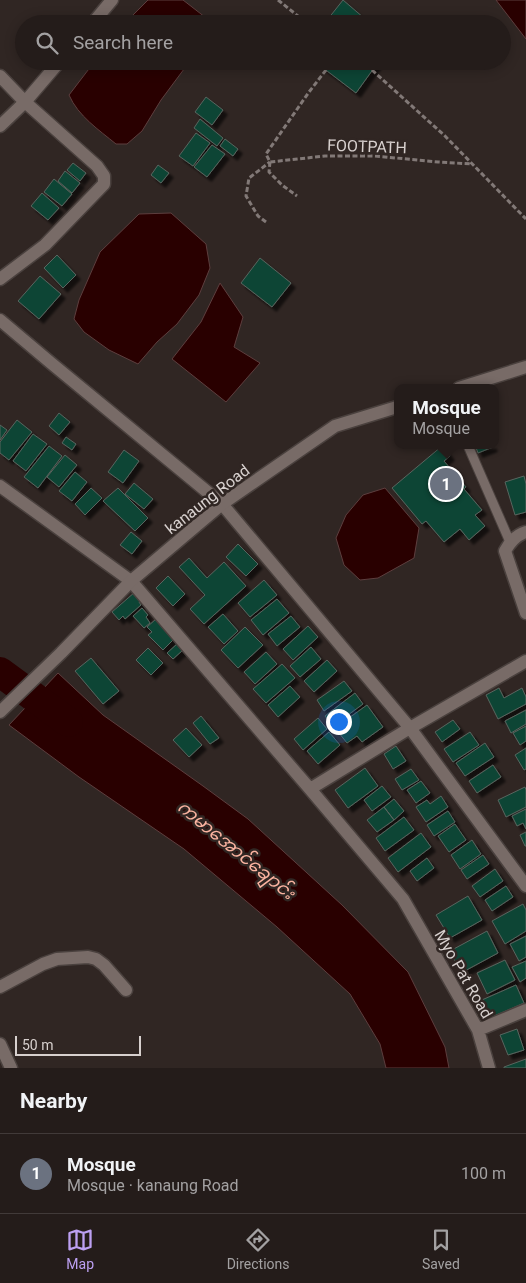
<!DOCTYPE html>
<meta charset="utf-8">
<style>
:root{--surface:#241c1a;--page:#2c2523;--text:#f1f3f6;--muted:#a3a1a2;--line:#413a39;--accent:#bca0f2}
body{margin:0;font-family:Roboto,"Noto Sans Myanmar",sans-serif;background:var(--page);color:var(--text)}
.scale{position:absolute;left:15px;bottom:12px;width:126px;box-sizing:border-box;padding-left:5px;border:2px solid #d7d0ce;border-top:0;font-size:14px;line-height:18px;white-space:nowrap;color:#d7d0ce;-webkit-text-stroke:4px #302623;paint-order:stroke}
.you{position:absolute;left:338px;top:721px;width:18px;height:18px;margin:-12px;border:4px solid #fff;border-radius:50%;background:#1a73e8;box-shadow:0 0 0 8px #1a73e833}
.badge{display:grid;place-items:center;width:32px;height:32px;border-radius:50%;background:var(--accent);color:#fff;font-size:16px;font-weight:700}
.pin{position:absolute;translate:-50% -50%;border:2px solid #fff;box-shadow:0 1px 5px #0006}
.popup{position:absolute;left:394px;top:384px;width:105px;height:65px;box-sizing:border-box;display:grid;place-content:center;border-radius:10px;background:var(--surface);filter:drop-shadow(0 1px 4px #0005);font-size:16px;white-space:nowrap;color:var(--muted)}
.popup b{font-size:19px;color:var(--text)}
.popup::after{content:'';position:absolute;left:50%;top:100%;margin-left:-10px;border:10px solid transparent;border-top-color:var(--surface)}
.list{margin:0;padding:0;list-style:none}
h2{display:flex;justify-content:space-between;align-items:center;height:65px;margin:0;padding:0 20px;font-size:21px}
h2 small{font-size:16px;font-weight:400;color:var(--muted)}
.list li{display:grid;grid-template-columns:32px 1fr auto;gap:15px;align-items:center;box-sizing:border-box;height:80px;padding:0 20px;border-top:1px solid var(--line)}
.list b{display:block;font-size:19px;white-space:nowrap}
.list p{margin:0;font-size:16px;white-space:nowrap;color:var(--muted)}
.list em{font-size:16px;font-style:normal;color:var(--muted)}
.icon{flex:none;width:28px;height:28px;fill:none;stroke:currentColor;stroke-width:2;stroke-linecap:round;stroke-linejoin:round}
.map{position:relative;flex:none;width:526px;height:1068px;overflow:hidden}
.search{position:absolute;background:var(--surface);box-shadow:0 2px 12px #0003;left:15px;right:15px;top:15px;height:55px;display:flex;align-items:center;gap:12px;box-sizing:border-box;padding:0 18px;border-radius:28px;color:var(--muted);font-size:19px}
.sheet{height:145px;background:var(--surface)}
nav{display:flex;justify-content:space-around;align-items:center;box-sizing:border-box;height:70px;border-top:1px solid var(--line);background:var(--surface);font-size:14px;color:var(--muted)}
nav a{display:grid;justify-items:center;gap:2px}
nav .on{color:var(--accent)}
.map>svg:first-child{display:block}
.water{fill:#290000;stroke:#5d3e3e}
.lines{fill:none;stroke-linecap:round;stroke-linejoin:round}
.river{stroke:#290000;stroke-width:30}
.building{fill:#0e4534;stroke:#58655f;filter:url(#shadow)}
.service-casing{stroke:#4a413e;stroke-width:11}
.minor-casing{stroke:#4a413e;stroke-width:15}
.tertiary-casing{stroke:#4a413e;stroke-width:15}
.path{stroke:#827977;stroke-width:3;stroke-dasharray:5 2.5;stroke-linecap:butt}
.service{stroke:#786b67;stroke-width:9}
.minor{stroke:#786b67;stroke-width:12}
.tertiary{stroke:#786b67;stroke-width:12}
.labels{text-anchor:middle;stroke-width:5;stroke-linejoin:round;paint-order:stroke}
.street-label{font-size:16px;fill:#d7d0ce;stroke:#302623}
.water-label{font-size:18px;font-style:italic;fill:#fab3a0;stroke:#302623}
</style>
<div class="map">
<svg width="526" height="1068" viewBox="0 0 526 1068">
<defs>
<filter id="shadow"><feDropShadow dx="4.5" dy="4.5" stdDeviation="1" flood-color="#0009"/></filter>
</defs>
<rect width="100%" height="100%" fill="#302623"/>
<path class="water" d="M148 0H183L210 21V24H124Z
M496 0H526V39Z
M95 61H190L161 100 142 131 127 144H116C99 130 78 116 69 95Z
M171 213 206 244 210 268 199 295 177 324 157 342 138 364 109 350 84 332 74 319 79 300 100 252 139 214Z
M220 283 243 317 234 347 260 363 226 402 172 359 201 322Z
M385 488 419 528 414 558 378 578 360 580 344 565 336 538 346 515 363 495Z
M58 673 103 715 203 786 248 819 342 905 408 972 445 1047 449 1068H386L380 1044 350 994 277 927 184 849 79 777 9 725Z"/>
<g class="lines">
<path class="river" d="M0 672 68 722"/>
</g>
<path class="building" d="M343 0 371 24H324Z
M314 61H379L356 93Z
M206 97 223 110 212 125 195 112Z
M200 119 223 138 217 146 194 128Z
M196 133 210 143 193 166 179 156Z
M225 139 238 149 233 156 220 146Z
M212 145 225 154 207 177 194 167Z
M73 163 86 173 80 181 67 170Z
M158 165 169 173 161 183 151 175Z
M65 171 80 183 72 193 58 181Z
M54 179 72 194 62 206 44 192Z
M42 193 59 208 48 220 31 206Z
M57 255 76 275 63 288 44 268Z
M260 258 291 283 272 307 241 283Z
M40 276 61 294 39 319 18 301Z
M59 413 70 422 59 435 49 426Z
M17 420 32 432 9 460 0 453V442Z
M0 425 7 430 0 440Z
M33 434 47 444 26 471 13 461Z
M66 437 76 444 72 450 62 443Z
M475 445H492L493 447 478 453Z
M49 446 62 456 38 488 24 477Z
M442 446 450 456 444 461 466 487 464 489 482 510 475 515 485 526 469 540 460 529 444 542 426 521 422 524 392 488Z
M124 450 139 461 123 483 108 472Z
M65 455 77 465 59 487 47 477Z
M75 472 87 482 72 501 59 491Z
M524 476 526 484V512L515 515 505 482Z
M134 483 153 499 144 509 125 494Z
M91 488 102 498 85 515 75 504Z
M118 488 148 518 135 531 103 501Z
M131 532 142 541 132 554 120 545Z
M238 544 258 564 246 576 226 557Z
M189 558 207 578 224 562 246 586 204 624 190 609 205 595 179 567Z
M168 576 185 594 173 606 156 588Z
M264 580 277 595 250 617 238 603Z
M135 592 142 600 139 602 141 605 125 619 123 616 119 620 112 612Z
M277 599 289 613 263 635 251 620Z
M142 608 148 615 146 617 150 623 144 628 133 616Z
M223 614 238 631 224 644 208 627Z
M291 616 300 627 277 646 268 634Z
M156 619 175 638 163 650 148 635 152 632 147 627Z
M308 626 318 637 293 660 283 649Z
M245 627 263 645 238 668 221 650Z
M177 644 183 650 173 659 167 653Z
M311 647 321 659 300 677 290 666Z
M148 648 163 663 151 675 136 660Z
M266 652 277 664 255 684 244 672Z
M91 658 119 691 103 704 75 671Z
M327 660 337 671 314 692 304 681Z
M282 664 295 678 266 703 253 689Z
M344 681 352 691 324 711 317 700Z
M290 686 300 697 278 717 268 705Z
M499 688 504 698 522 688 526 697V704L498 719 486 695Z
M355 693 363 704 333 726 325 716Z
M367 705 383 727 362 742 357 736 347 743 335 728Z
M526 710V724L511 733 505 721Z
M201 716 219 738 210 744 193 723Z
M318 718 327 729 303 750 294 739Z
M453 720 460 729 442 742 435 732Z
M526 726V741L520 745 513 733Z
M186 728 202 745 189 757 173 740Z
M329 732 340 745 318 764 307 751Z
M470 732 479 745 453 762 444 749Z
M485 743 494 757 465 776 456 763Z
M396 746 406 761 393 769 384 754Z
M526 748V769L524 770 515 755Z
M493 765 501 777 477 793 469 781Z
M365 768 378 786 348 808 335 790Z
M411 769 419 780 402 790 395 779Z
M421 781 430 793 416 803 407 790Z
M382 786 391 797 372 811 364 800Z
M525 787 526 790V807L506 817 498 800Z
M441 796 448 807 426 822 416 807 427 800 430 804Z
M394 799 404 811 394 820 384 807Z
M384 807 394 820 377 832 367 820Z
M526 809V829L523 823 517 826 512 816Z
M448 811 455 822 434 836 427 825Z
M404 817 414 830 385 851 376 838Z
M455 824 466 840 449 852 438 836Z
M526 832V846H525L520 835Z
M421 833 431 847 398 872 388 858Z
M472 840 481 854 460 869 451 855Z
M483 855 489 864 467 879 461 870Z
M427 858 434 868 417 881 410 871Z
M495 869 503 881 480 897 472 886Z
M506 886 513 897 492 911 485 900Z
M468 896 482 920 450 938 436 915Z
M523 904 526 910V931L505 944 492 921Z
M487 931 498 953 461 973 450 951Z
M526 936V957L519 961 510 944Z
M505 960 515 980 487 994 477 973Z
M526 961V978L520 982 512 967Z
M516 985 524 1003 483 1021 475 1003Z
M517 1029 524 1050 508 1055 500 1035Z
M526 1059V1068H504V1067Z"/>
<g class="lines">
<defs>
<path id="service" d="M469 448 510 542"/>
<path id="minor" d="M92 24 112 0
M0 76 25 102 97 166 104 176V184L45 245 0 279
M0 126 25 102 60 61
M0 320 51 363 222 504 410 728 526 886
M0 486 131 581 310 789 403 899 478 1030 489 1068
M526 532C516 535 510 542 505 551L526 613
M310 789 410 728 526 661
M0 987 43 964 57 959 88 957 96 959 104 965 126 990
M478 1030 526 1010
M0 1044 11 1068"/>
<path id="tertiary" d="M459 388 526 367
M0 712 61 653 131 581 222 504 335 426 397 407"/>
</defs>
<use href="#service" class="service-casing"/>
<use href="#minor" class="minor-casing"/>
<use href="#tertiary" class="tertiary-casing"/>
<path class="path" d="M278 0 308 24
M326 70 309 92 266 154 270 162 325 156H375L438 162 472 164
M372 70 445 136 526 219
M270 162 269 172 282 185 297 196
M266 222 258 216 246 196 249 178 270 162"/>
<use href="#service" class="service"/>
<use href="#minor" class="minor"/>
<use href="#tertiary" class="tertiary"/>
</g>
<g class="labels">
<g class="street-label">
<text transform="translate(367 146) rotate(2)" y="6">FOOTPATH</text>
<text transform="translate(207 499) rotate(-38)" y="6">kanaung Road</text>
<text transform="translate(464 974) rotate(60)" y="6">Myo Pat Road</text>
</g>
<g class="water-label">
<text transform="translate(236 850) rotate(39)" y="6">ကမာအောင်ချောင်း</text>
</g>
</g>
</svg>
<div class="scale">50 m</div>
<div class="you"></div>
<div class="pin badge" style="left:446px;top:484px;background:#6b7280">1</div>
<div class="popup"><b>Mosque</b>Mosque</div>
<div class="search"><svg class="icon" aria-label="search" viewBox="0 0 24 24"><circle cx="10" cy="10" r="6"/><path d="M15 15l6 6"/></svg>Search here</div>
</div>
<section class="sheet">
<h2>Nearby<small></small></h2>
<ul class="list">
<li><span class="badge" style="background:#6b7280">1</span><div><b>Mosque</b><p>Mosque · kanaung Road</p></div><em>100 m</em></li>
</ul>
</section>
<nav>
<a class="on"><svg class="icon" aria-label="map" viewBox="0 0 24 24"><path d="M3 6l6-2 6 2 6-2v14l-6 2-6-2-6 2zM9 4v14M15 6v14"/></svg>Map</a>
<a><svg class="icon" aria-label="directions" viewBox="0 0 24 24"><path d="M12 3l9 9-9 9-9-9zM9 14v-3h6M13 9l2 2-2 2"/></svg>Directions</a>
<a><svg class="icon" aria-label="saved" viewBox="0 0 24 24"><path d="M7 4h10v16l-5-4-5 4z"/></svg>Saved</a>
</nav>
